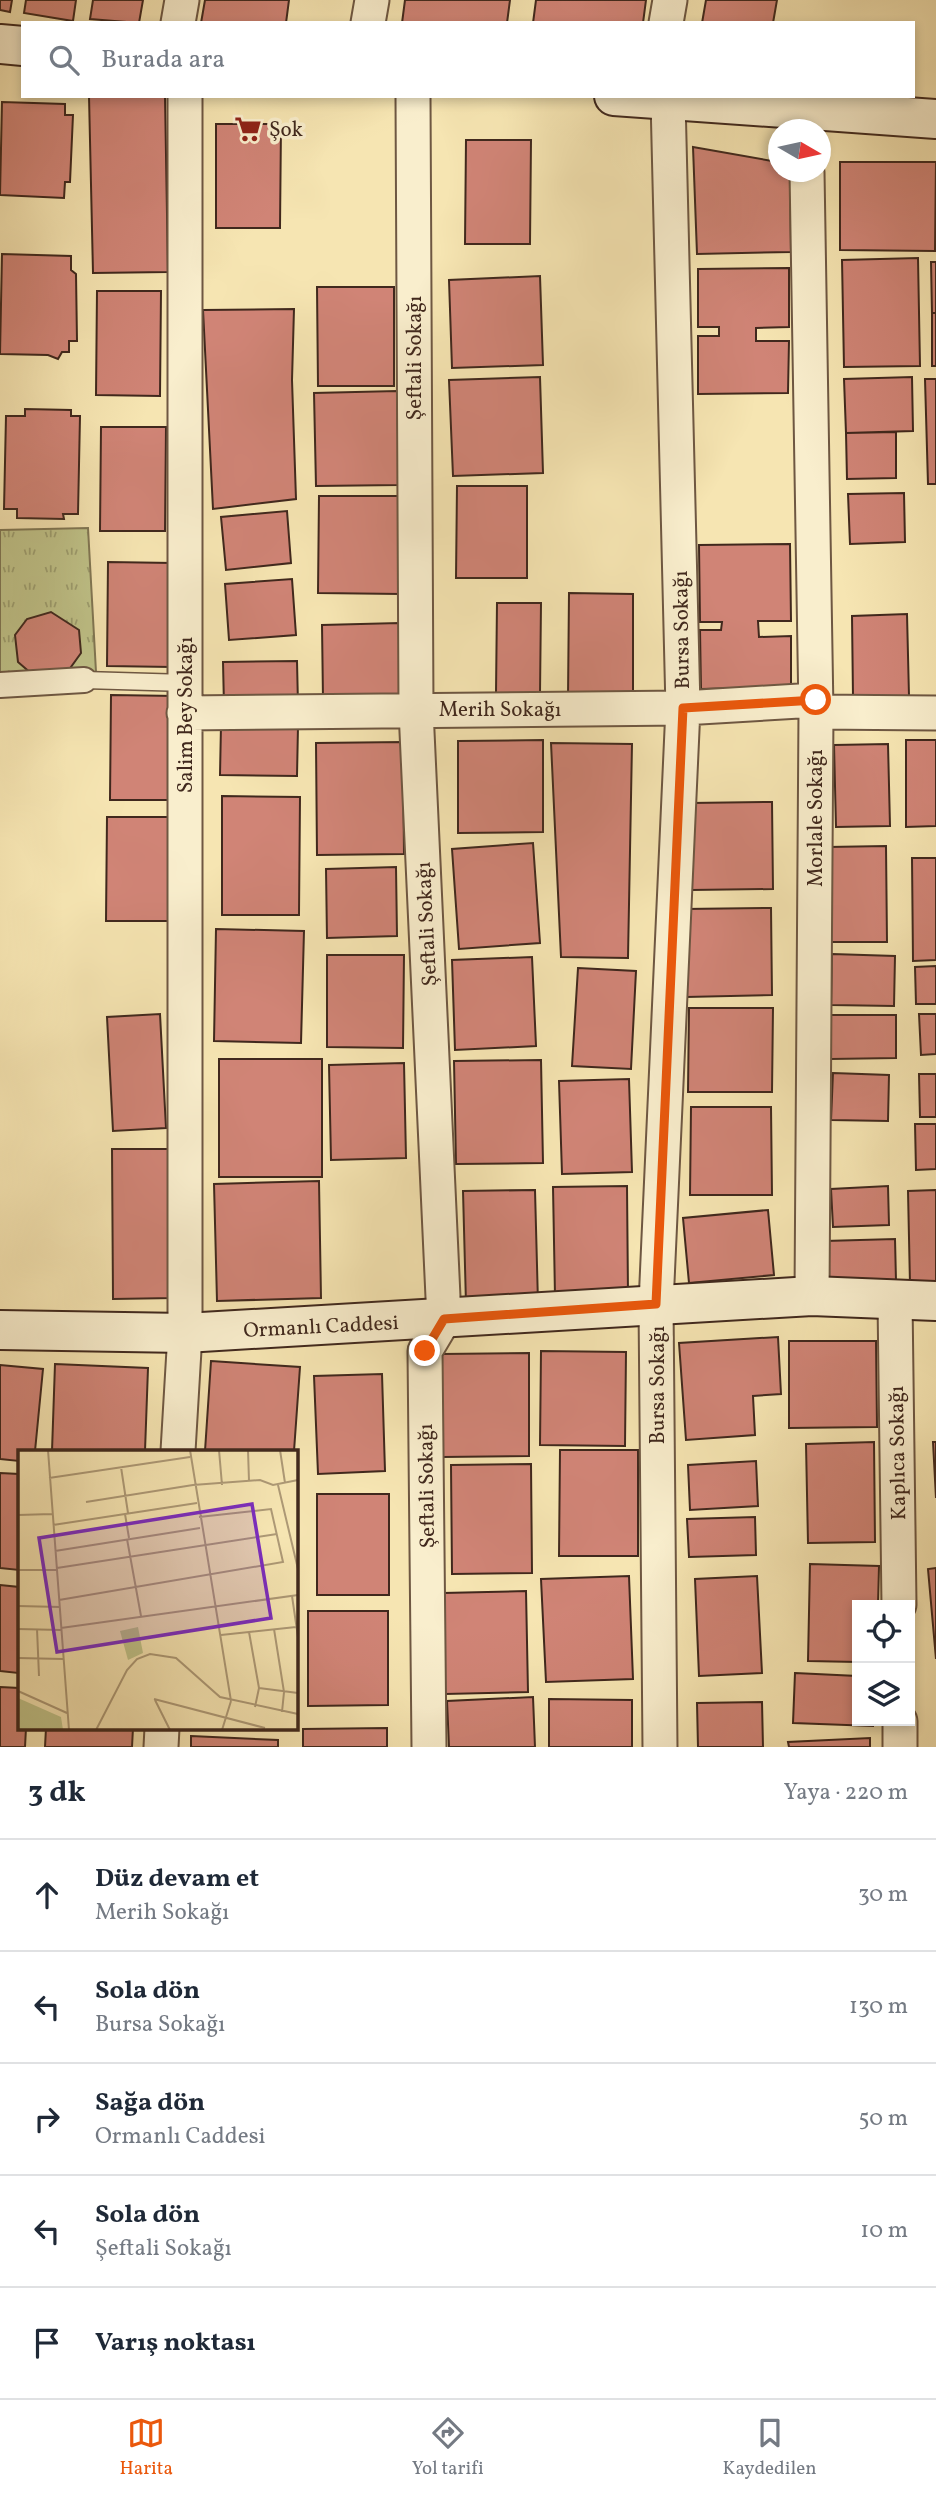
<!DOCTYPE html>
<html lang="tr">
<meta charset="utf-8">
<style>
:root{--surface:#fff;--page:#f6f6f7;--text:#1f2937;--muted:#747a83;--line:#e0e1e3;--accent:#ea580c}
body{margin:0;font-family:Vollkorn,serif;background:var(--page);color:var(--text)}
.controls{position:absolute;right:21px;bottom:21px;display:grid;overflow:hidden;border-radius:0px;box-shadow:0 4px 10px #0003}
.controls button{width:63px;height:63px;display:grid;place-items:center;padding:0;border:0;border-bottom:2px solid var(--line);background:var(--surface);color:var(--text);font:35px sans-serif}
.compass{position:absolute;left:768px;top:119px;width:63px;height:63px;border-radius:50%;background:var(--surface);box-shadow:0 4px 10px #0003;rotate:99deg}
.stop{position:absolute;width:21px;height:21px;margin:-16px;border:5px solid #ea580c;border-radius:50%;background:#fff}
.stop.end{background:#ea580c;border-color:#fff;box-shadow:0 2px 7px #0008}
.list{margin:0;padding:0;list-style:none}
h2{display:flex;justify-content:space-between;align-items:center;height:91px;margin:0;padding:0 28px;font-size:30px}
h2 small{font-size:23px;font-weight:400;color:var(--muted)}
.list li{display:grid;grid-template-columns:46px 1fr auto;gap:21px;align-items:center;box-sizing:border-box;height:112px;padding:0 28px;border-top:2px solid var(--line)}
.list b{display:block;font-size:26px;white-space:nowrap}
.list p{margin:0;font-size:23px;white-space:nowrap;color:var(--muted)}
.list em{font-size:23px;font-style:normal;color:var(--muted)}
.icon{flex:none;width:38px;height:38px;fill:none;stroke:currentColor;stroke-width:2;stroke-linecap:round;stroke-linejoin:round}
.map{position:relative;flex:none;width:936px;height:1747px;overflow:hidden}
.search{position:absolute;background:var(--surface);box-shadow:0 4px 10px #0003;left:21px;right:21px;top:21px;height:77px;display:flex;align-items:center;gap:18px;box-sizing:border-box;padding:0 24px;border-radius:0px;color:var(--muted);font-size:26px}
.sheet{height:651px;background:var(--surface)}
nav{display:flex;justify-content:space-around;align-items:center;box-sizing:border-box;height:98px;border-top:2px solid var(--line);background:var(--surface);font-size:19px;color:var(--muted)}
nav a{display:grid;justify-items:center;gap:4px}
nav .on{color:var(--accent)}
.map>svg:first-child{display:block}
.park{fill:url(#park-tufts);stroke:#807653;stroke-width:2}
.building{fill:#d08476;stroke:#40281d;stroke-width:2}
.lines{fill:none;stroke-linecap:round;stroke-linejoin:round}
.service-casing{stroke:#6e5742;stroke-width:19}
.pedestrian-casing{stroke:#6e5742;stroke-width:28}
.minor-casing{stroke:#6e5742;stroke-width:37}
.secondary-casing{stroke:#40281d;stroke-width:42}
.service{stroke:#f9eecd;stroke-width:16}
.pedestrian{stroke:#f9eecd;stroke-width:24}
.minor{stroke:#f9eecd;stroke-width:33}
.secondary{stroke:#f9eecd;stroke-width:38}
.route{stroke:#ea580c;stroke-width:9}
.labels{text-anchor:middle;stroke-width:7;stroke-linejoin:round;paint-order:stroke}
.poi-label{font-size:21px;fill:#40281d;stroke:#f9eecd;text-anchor:start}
.street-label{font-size:21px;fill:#40281d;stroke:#f9eecd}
.inset-road{fill:none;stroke:#ad9976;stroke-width:2}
.view{fill:#7b2cbf;fill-opacity:0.15;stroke:#7b2cbf;stroke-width:3.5}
.inset-edge{fill:none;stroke:#40281d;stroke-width:3.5}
</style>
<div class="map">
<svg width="936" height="1747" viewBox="0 0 936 1747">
<defs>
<pattern id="park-tufts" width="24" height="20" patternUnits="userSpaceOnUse" patternTransform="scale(1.75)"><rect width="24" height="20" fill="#c0c389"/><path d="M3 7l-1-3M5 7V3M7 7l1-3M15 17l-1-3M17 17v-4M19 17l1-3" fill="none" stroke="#9d9e6f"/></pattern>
</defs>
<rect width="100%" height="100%" fill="#f6e5b2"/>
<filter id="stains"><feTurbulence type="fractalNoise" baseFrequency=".00286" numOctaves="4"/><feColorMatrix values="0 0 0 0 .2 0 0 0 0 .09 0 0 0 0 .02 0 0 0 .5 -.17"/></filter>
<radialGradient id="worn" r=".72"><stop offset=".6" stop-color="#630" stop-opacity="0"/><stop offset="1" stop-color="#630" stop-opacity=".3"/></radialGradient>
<path class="park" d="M88 528 96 672 40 681 0 682V530Z"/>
<path class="building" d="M0 0H12L10 12 0 10Z
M26 0H76L73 21 24 13Z
M93 0H143L139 23 90 19Z
M205 0H289L286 23H201Z
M405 0H510L507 23H402Z
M536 0H646L643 23H533Z
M706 0H777L773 23H702Z
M89 96H165L168 272 93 273Z
M2 102 65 104V115H73L70 182H65L64 198 0 195Z
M216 124H281L280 228H216Z
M466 140H531L530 244H465Z
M693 147 778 162V172H790L791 252 697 254Z
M840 162H936L935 251 840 250Z
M2 254 71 256V270L76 274 77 341H69V352H62L58 359 48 355 0 354Z
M918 258 920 366 844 367 842 260Z
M931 262H936V313H932Z
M789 268V327L756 328V341H789L788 393 698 394V336H719V327H698V269Z
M540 276 543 365 452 368 449 280Z
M317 287H394V386H318Z
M97 291H161L160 396 96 395Z
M294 309 292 380 296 499 213 509 203 310Z
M932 313H936V366H932Z
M540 377 543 473 453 476 449 380Z
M912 377 913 431 846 433 844 379Z
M925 379H936V484H928Z
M397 391 399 485 316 486 314 393Z
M25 409 71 410V416H80L78 514H63L64 519 17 518V509H4L6 416H25Z
M101 427H166L165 531H100Z
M896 432V478L847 479 846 433Z
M457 486H527V578H456Z
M904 493 905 542 850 544 848 494Z
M319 496H402L401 594 318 593Z
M287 511 291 563 226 570 221 517Z
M790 544 791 621H758L759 637 791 636V687L701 689 700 630H721L722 622H700L699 545Z
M108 562 173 563 172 667 107 666Z
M292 579 296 635 229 640 225 584Z
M569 593 633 594V698H568Z
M497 603H541L540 694 496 693Z
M51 612 79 630 81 653 63 678 40 681 18 662 15 635 27 619Z
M907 614 909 696 853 697 852 616Z
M399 623 401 697 323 699 322 625Z
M297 661 298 705 224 706 223 662Z
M111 695 176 696 175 800H110Z
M221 725 298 726 297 776 220 775Z
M543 740V832L458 833V741Z
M906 740H936V826L906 827Z
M403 742 404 854 317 855 316 743Z
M551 743 632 744 628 958 561 957Z
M888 744 890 826 836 827 834 745Z
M222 796 300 797 299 915H222Z
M772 802 773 889 691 890 690 803Z
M107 817H172L171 921H106Z
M533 843 540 943 459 949 452 849Z
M886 846 887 942H828V847Z
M912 858H936V960L913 961Z
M396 867 397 936 327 938 326 869Z
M771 908 772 995 686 997 684 909Z
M216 929 304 931 301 1043 214 1041Z
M832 954 895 956 894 1006 831 1005Z
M327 955H404L403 1048 327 1047Z
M532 957 536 1046 455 1050 452 960Z
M936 966V1004H916L915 967Z
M578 968 636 971 631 1069 572 1066Z
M689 1008H773L772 1092H688Z
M160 1014 166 1128 113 1131 107 1017Z
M919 1014H936V1054L921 1055Z
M831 1015H896V1058L831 1059Z
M219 1059H322V1177H219Z
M541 1060 543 1163 456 1164 454 1061Z
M404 1063 406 1158 331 1160 329 1065Z
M833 1073 889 1075 888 1121 831 1120Z
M919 1074H936V1117H920Z
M629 1079 632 1172 562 1174 559 1081Z
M691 1107H771L772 1195H690Z
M915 1124H936V1169L916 1170Z
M112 1149H173L174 1298 113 1299Z
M319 1181 321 1298 217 1301 214 1184Z
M627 1186 628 1294 555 1296 553 1187Z
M888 1186 889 1225 833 1227 831 1189Z
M535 1190 538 1303 466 1304 463 1191Z
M936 1190V1283L910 1284 908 1191Z
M768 1210 774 1275 689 1283 683 1218Z
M895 1239 896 1281 826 1282 825 1241Z
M778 1337 781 1394 753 1396 755 1435 686 1440 679 1343Z
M789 1341H876L877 1427 789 1428Z
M541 1351 626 1352 625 1446 540 1445Z
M529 1353V1456L442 1457V1354Z
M211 1361 300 1367 294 1451H205Z
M55 1364 148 1368 145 1451H52Z
M0 1365 43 1369 35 1451H19V1461L0 1459Z
M382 1374 385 1471 318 1474 314 1376Z
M874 1442 875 1542 808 1543 806 1444Z
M933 1442H936V1498Z
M560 1450H638V1556H559Z
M756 1461 758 1506 690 1510 688 1465Z
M531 1464 532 1573 452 1574 451 1465Z
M0 1473 19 1474V1570L0 1568Z
M317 1494H389V1595H317Z
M755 1517 756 1555 689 1557 687 1519Z
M810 1564 879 1566 878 1605H857V1662L808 1661Z
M936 1568V1659L928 1569Z
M629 1576 633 1679 546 1682 541 1579Z
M757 1576 762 1673 699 1676 695 1579Z
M0 1585 19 1587 18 1673 0 1671Z
M526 1591 528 1692 445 1694 443 1593Z
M308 1611H388V1705L308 1706Z
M795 1673 857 1676V1721H873V1726L793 1723Z
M0 1687 19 1688V1728H26L25 1747H0Z
M533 1697 535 1747H449L447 1701Z
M549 1699 632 1700V1747H549Z
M762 1702 763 1747H698L697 1703Z
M46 1728H133L132 1747H45Z
M387 1728V1747H303V1729Z
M191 1736 278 1740V1747H191Z
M870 1738V1747H789L788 1742Z"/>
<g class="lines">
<defs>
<path id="service" d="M84 680 186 683"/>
<path id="pedestrian" d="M0 685 84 680"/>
<path id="minor" d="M178 23 182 0
M368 23 372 0
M666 23 670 0
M413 96 416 710 444 1319 425 1351 429 1747
M807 172 816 712 812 1296
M816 712 936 713
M184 713 683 708 816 700
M895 1301 899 1605
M178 1451 185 1333V96
M900 1721V1747
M161 1747 162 1728
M660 1747 656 1304 683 708 668 100"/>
<path id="secondary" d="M0 44 23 46
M614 96 936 119
M0 1330 185 1333 812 1296 936 1301"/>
</defs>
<use href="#service" class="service-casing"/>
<use href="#pedestrian" class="pedestrian-casing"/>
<use href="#minor" class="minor-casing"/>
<use href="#secondary" class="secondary-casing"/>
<use href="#service" class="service"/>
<use href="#pedestrian" class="pedestrian"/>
<use href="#minor" class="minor"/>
<use href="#secondary" class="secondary"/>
</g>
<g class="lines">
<path class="route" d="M425 1351 444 1319 656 1304 683 708 816 700"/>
</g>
<defs>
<symbol id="supermarket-bare" viewBox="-9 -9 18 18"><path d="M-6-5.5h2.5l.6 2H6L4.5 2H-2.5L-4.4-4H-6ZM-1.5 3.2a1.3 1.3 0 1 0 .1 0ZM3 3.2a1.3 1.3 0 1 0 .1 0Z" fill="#8f2418" stroke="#f9eecd" stroke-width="2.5" paint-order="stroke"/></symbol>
</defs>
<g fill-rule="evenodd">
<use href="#supermarket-bare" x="229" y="110" width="38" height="38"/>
</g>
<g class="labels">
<g class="poi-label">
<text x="269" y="136">Şok</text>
</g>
<g class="street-label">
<text transform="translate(414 358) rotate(-90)" y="7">Şeftali Sokağı</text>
<text transform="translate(681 630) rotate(-91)" y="7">Bursa Sokağı</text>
<text x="500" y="716">Merih Sokağı</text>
<text transform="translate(185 715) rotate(-90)" y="7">Salim Bey Sokağı</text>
<text transform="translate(815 818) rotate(-90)" y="7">Morlale Sokağı</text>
<text transform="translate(426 924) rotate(-93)" y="7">Şeftali Sokağı</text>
<text transform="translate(321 1326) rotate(-3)" y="7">Ormanlı Caddesi</text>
<text transform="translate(657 1385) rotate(-90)" y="7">Bursa Sokağı</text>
<text transform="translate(897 1453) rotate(-91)" y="7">Kaplıca Sokağı</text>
<text transform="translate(426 1486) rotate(-91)" y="7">Şeftali Sokağı</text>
</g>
</g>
<g transform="translate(18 1450)">
<rect width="280" height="280" fill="#f6e5b2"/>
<path d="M0 248 43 267 45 280H0Z" fill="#c0c389"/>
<path d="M120 177 125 203 110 210 102 181Z" fill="#c0c389"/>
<path class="inset-road" d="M30 0 51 280M172 0 213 251M201 0 204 35M230 0 231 31M262 0 267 33M103 17 110 63M31 28 172 7M260 35 280 119M68 52 175 35 242 30 255 35 280 30M0 58V139M107 64 111 88M0 65 34 64M35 75 179 53M109 89 123 166M37 101 182 78M39 118 259 84M0 120H39M274 146 280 187M41 150 265 112 253 59 181 67M0 156 42 157M43 178 280 145M0 179 43 180M19 179 21 226M256 179 266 242 264 262M231 182 241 238 237 257M203 185 278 177M0 208 45 209M241 238 280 243M0 241 49 263M136 249 247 278M137 250 152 280M78 280 109 220 119 209 132 204 158 208 202 247 280 264M204 280 213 251"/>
<path class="view" d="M234 54 253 168 39 202 21 88Z"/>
<rect width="280" height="280" class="inset-edge"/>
</g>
<rect width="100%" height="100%" filter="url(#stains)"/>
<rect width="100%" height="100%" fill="url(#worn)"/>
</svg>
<div class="controls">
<button><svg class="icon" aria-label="locate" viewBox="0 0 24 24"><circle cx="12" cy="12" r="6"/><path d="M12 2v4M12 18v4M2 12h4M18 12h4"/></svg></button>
<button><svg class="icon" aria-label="layers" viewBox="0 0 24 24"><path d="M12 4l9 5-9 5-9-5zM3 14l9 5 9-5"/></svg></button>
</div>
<svg class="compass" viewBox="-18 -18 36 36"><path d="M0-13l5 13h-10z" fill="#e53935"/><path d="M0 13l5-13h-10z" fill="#747a83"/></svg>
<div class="stop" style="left:816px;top:700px"></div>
<div class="stop end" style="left:425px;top:1351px"></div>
<div class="search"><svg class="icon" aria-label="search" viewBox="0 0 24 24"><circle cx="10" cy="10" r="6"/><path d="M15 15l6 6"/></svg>Burada ara</div>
</div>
<section class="sheet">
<h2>3 dk<small>Yaya · 220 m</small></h2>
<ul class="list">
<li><svg class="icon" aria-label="ahead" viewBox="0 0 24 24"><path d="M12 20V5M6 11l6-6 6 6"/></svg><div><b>Düz devam et</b><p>Merih Sokağı</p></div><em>30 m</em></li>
<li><svg class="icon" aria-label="left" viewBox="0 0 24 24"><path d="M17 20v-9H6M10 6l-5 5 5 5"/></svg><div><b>Sola dön</b><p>Bursa Sokağı</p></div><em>130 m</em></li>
<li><svg class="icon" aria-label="right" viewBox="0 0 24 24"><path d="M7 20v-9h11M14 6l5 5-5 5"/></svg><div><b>Sağa dön</b><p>Ormanlı Caddesi</p></div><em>50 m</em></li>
<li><svg class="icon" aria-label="left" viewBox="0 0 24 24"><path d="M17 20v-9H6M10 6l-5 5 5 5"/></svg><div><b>Sola dön</b><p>Şeftali Sokağı</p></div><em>10 m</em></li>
<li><svg class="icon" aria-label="arrive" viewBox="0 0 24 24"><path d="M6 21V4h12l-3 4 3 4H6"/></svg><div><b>Varış noktası</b></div></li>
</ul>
</section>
<nav>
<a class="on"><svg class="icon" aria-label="map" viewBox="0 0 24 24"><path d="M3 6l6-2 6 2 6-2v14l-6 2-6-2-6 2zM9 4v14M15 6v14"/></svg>Harita</a>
<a><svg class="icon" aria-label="directions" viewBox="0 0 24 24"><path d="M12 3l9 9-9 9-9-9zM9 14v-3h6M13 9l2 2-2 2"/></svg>Yol tarifi</a>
<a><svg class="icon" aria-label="saved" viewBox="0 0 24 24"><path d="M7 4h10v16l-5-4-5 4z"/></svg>Kaydedilen</a>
</nav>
